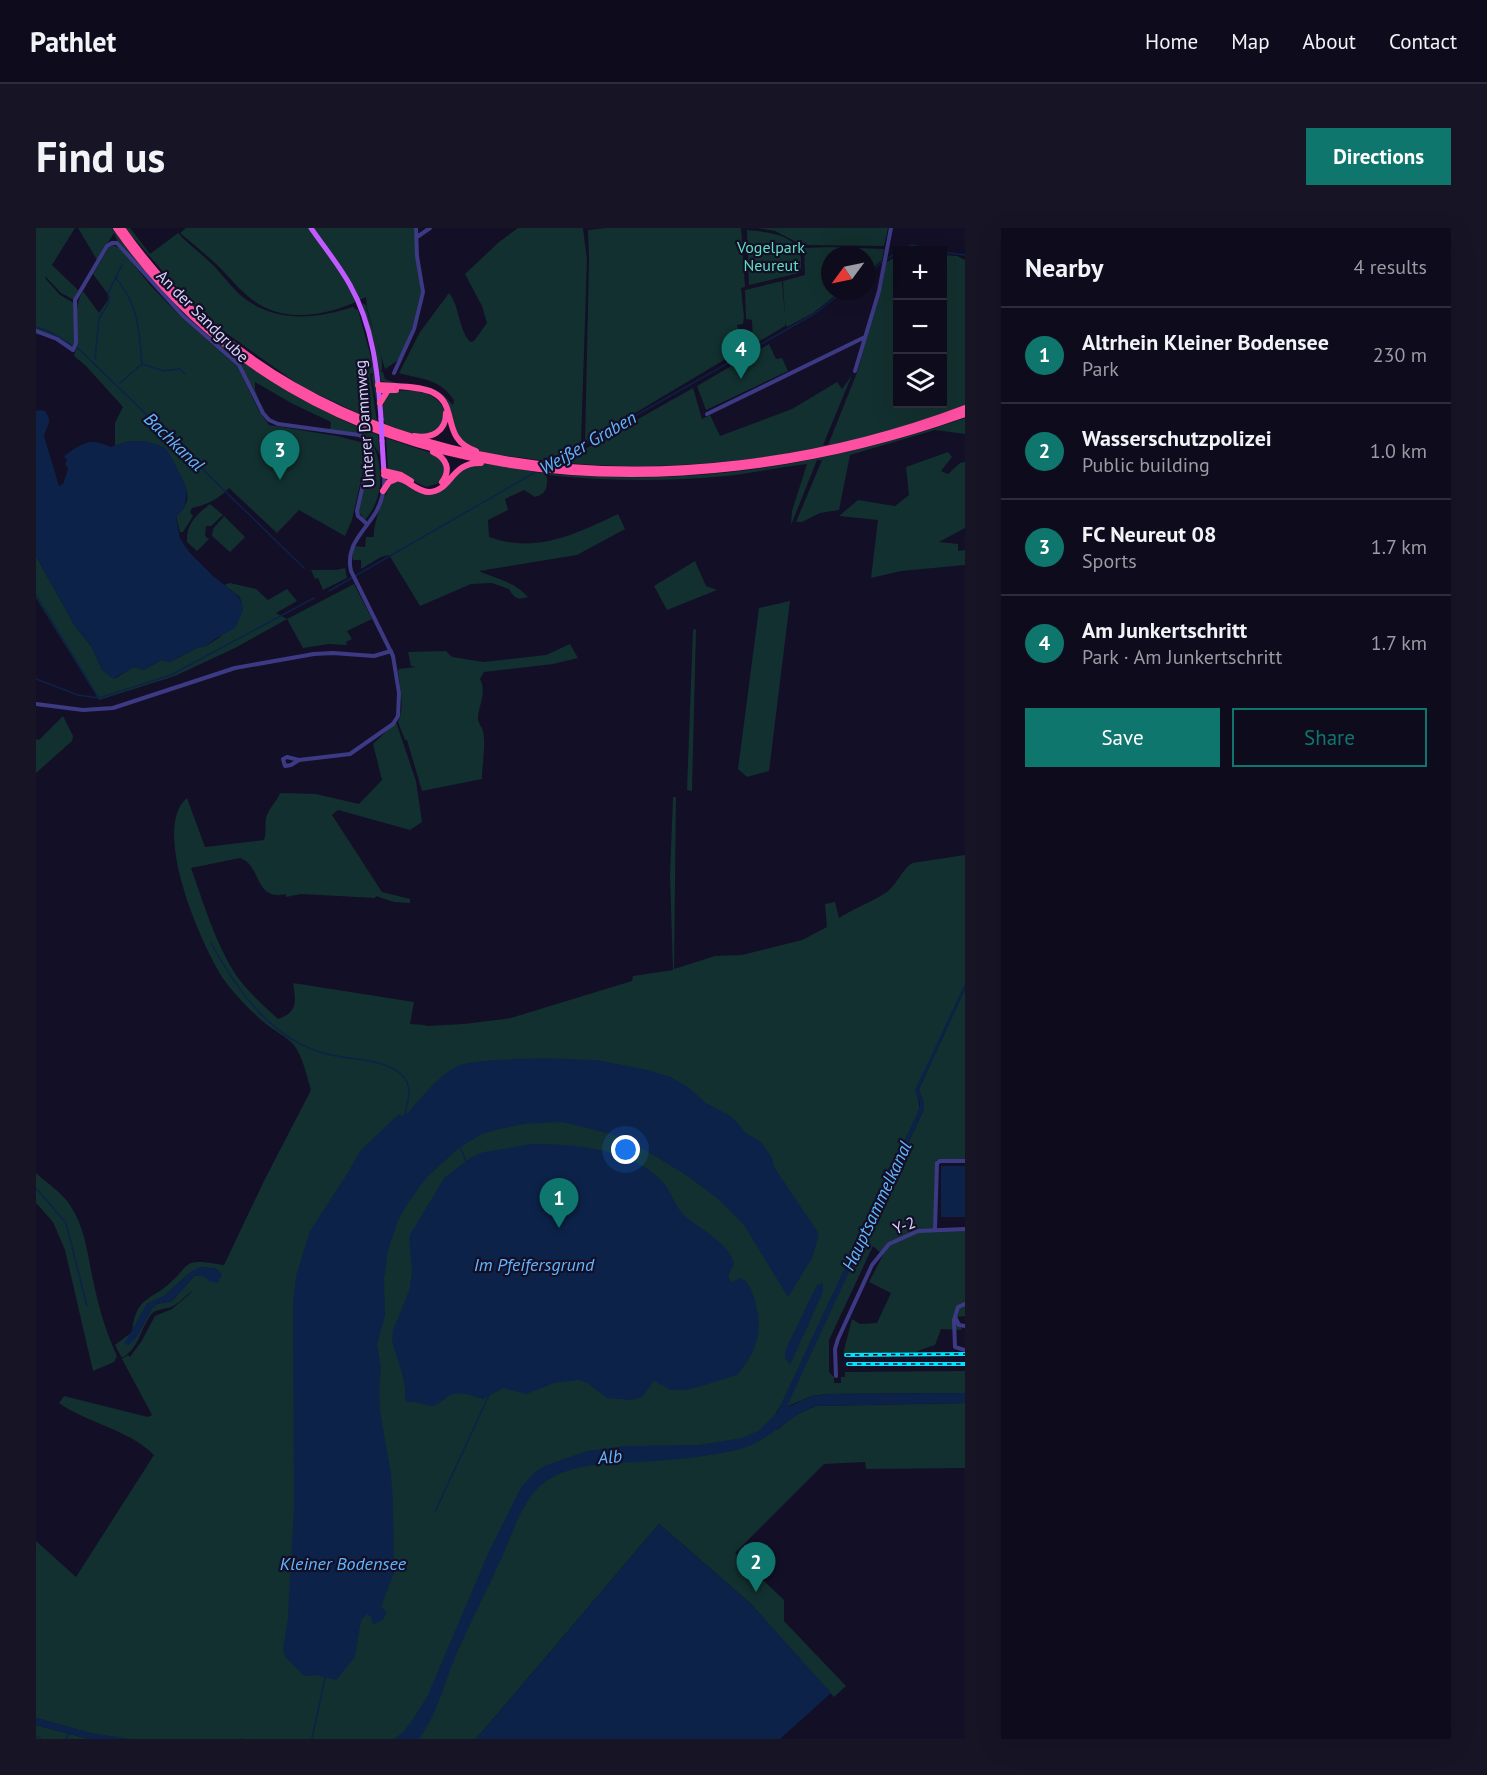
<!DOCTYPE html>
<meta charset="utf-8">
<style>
:root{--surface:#0e0b1c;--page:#171425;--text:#f1f3f6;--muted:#9b9ba3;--line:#2e2b3b;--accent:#0f766e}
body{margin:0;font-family:"PT Sans",sans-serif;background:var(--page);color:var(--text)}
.controls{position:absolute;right:18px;top:18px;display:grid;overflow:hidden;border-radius:0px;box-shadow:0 6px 24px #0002}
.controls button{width:54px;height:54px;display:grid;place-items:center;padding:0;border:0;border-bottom:2px solid var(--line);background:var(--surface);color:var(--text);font:30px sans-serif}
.compass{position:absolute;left:785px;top:18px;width:54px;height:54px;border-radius:50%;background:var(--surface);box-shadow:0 6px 24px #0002;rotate:237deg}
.you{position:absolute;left:590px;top:922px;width:21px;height:21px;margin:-15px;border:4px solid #fff;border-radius:50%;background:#1a73e8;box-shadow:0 0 0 9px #1a73e833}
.badge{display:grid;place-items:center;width:39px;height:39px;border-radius:50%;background:var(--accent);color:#fff;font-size:20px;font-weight:700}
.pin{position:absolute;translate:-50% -50px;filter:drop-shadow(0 2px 3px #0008)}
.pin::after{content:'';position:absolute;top:32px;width:21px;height:18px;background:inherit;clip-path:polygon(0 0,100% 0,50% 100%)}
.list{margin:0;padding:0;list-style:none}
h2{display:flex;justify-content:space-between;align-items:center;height:78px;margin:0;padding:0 24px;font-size:26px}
h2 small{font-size:20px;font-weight:400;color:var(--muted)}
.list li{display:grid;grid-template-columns:39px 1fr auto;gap:18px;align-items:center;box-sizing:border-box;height:96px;padding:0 24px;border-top:2px solid var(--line)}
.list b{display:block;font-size:22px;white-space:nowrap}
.list p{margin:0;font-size:20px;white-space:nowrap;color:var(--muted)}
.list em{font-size:20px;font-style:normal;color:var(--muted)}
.actions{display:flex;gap:12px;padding:18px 24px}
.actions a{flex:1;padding:14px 0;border:2px solid var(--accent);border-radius:0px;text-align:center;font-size:21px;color:var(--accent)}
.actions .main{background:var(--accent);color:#fff}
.icon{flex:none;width:33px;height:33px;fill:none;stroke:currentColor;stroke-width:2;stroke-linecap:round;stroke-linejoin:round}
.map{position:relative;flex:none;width:929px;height:1511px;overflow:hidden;border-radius:0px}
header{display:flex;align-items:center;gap:36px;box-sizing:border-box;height:84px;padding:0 30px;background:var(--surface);border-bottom:2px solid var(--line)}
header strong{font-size:28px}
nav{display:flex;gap:33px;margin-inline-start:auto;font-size:21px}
.intro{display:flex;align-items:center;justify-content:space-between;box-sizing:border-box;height:144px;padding:0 36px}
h1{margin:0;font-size:42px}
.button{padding:15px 27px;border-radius:0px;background:var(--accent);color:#fff;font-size:21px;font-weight:700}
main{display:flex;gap:36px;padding:0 36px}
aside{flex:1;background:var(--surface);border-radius:0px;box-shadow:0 6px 24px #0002}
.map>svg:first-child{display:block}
.green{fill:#12302f;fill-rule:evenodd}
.water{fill:#0c2248}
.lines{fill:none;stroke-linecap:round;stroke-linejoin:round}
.stream{stroke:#0c2248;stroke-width:1.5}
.minor{stroke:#3d3a85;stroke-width:4}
.major{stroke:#c25bff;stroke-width:5}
.highway{stroke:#ff4fa3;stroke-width:6}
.rail-casing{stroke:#00e5ff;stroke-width:4}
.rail{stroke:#130f26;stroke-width:1.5;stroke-dasharray:4.5;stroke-linecap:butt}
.major-bridge{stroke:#c25bff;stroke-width:5}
.labels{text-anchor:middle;stroke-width:4.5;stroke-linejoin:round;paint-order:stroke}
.park-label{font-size:16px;fill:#5fe0c0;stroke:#130f26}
.street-label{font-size:16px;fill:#d9d4ff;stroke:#130f26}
.water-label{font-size:18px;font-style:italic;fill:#62b6ff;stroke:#130f26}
</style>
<header>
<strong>Pathlet</strong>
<nav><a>Home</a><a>Map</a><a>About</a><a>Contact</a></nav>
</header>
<div class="intro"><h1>Find us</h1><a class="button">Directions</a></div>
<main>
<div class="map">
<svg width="929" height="1511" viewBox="0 0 929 1511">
<rect width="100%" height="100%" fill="#130f26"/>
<path class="green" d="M0 0H39L16 37 42 62 38 72 25 65 10 49 9 50 24 67 38 75V116L35 120 0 102Z
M42 0H76C144 93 235 166 342 207L344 227C331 202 322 206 294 202L295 194 257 176 219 154V162L225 178 205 137 148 86 99 33 81 12 78 5 61 32Z
M89 0H94L114 26 142 5C153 17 166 26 177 37 186 46 193 56 202 65 235 95 277 92 317 79L319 81 322 82 338 140 343 190 336 149 337 145 334 146 341 194 266 159 173 93 158 79Z
M150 0H378L385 64 376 100 364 131 349 141 331 80 330 69C299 85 260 95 228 79 208 69 195 50 179 35 168 25 156 15 144 5Z
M482 0H547L551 32 545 215 549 221 657 160 666 191 674 187 684 208 756 181 801 154 806 161 816 147 787 217H792L822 142 849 35 861 28 862 176H906L907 27 921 28 929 32V177C892 190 855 204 817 213 710 237 597 246 488 230 473 228 437 226 427 215 419 206 408 179 402 166L345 153 339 119 326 75 330 77C332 93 351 130 345 144H347L349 151C378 164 392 147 417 177L418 172C403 150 387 152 363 145L384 104 413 65C424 79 422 100 434 114L438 113 451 95 446 78 429 46 463 14Z
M569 0H705L709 59 705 60 708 89 707 96 701 97 708 120 549 215 553 31 552 2Z
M721 0H852L848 18 766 17 739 3Z
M711 2C730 4 764 6 765 31 765 37 766 39 763 45L713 57Z
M77 17 85 21 115 58 146 90 202 139 222 181 233 197 301 208 328 215 331 225 316 292 309 308 263 282 241 305 193 260C183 271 170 277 156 280L154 284 157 288 147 304H144L140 288C164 269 144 251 135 231 133 228 132 222 128 220 112 212 95 211 79 218V195L87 179 50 138 38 128C45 105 35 83 47 63L63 85 74 69 57 46 73 19Z
M793 19 848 21 846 32 830 45V27H794V63H805L777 85 751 99 749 95V98L717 117 716 92 710 91 709 62 746 53 749 89 747 53 769 47 768 20Z
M733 116 740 131 746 130 752 143 670 182 661 158Z
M354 163C374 162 398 161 408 181L407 197 394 207 374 206 349 196C345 185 346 171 354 163Z
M929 190V206L899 202 814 227 803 282 784 285 766 294H760L786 232H781L755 297 756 283 771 236C744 239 717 245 690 248 630 254 571 253 511 247 511 259 512 265 499 269L488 262 469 271 472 282 452 292 453 309C500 326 540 306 582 286L589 301 541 327 443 343C462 352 476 352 492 369 481 372 479 371 473 361L456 355 435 356 384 378 353 327 345 329 325 341V332H317V318L329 319 330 309H338C336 297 350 260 359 252L396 265C411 252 425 236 446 236 460 236 482 241 495 243 520 248 550 248 576 249 698 252 815 229 929 190Z
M350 210 398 226 402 228 410 239 404 255 390 259 352 241Z
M336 218H338C348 244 347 271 329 292L322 283 336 226Z
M912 224 916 229 905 243 912 246 924 235 929 234V300L903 314 922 316V323L929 322V337L865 343 835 350 842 292 803 288 822 272 859 278 873 267 870 239Z
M174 276 187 287 175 298H170L169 308 173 311 161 323 151 314C150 296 160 287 174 276Z
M188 288 209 309 194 324 176 308 177 301Z
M0 328 39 398 56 419 66 442 80 450 97 439 108 442 125 432 134 434 161 420 170 418 184 409 206 375 203 368 188 357 194 355 220 361 232 372 251 361 261 373 240 385 251 391 318 356 336 391 311 403 316 411 310 414 311 417 293 416 267 420 251 391 201 419 139 448 63 472 0 370Z
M659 333 670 358 681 362 631 382 618 358Z
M309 340 311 350 287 362 282 350 279 351 275 342H300Z
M754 373 733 543 711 549 702 541 723 380Z
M660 401 656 563 651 562 657 402Z
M534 416 542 430 517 436 448 444 444 451C451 465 443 475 442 490 442 496 446 498 447 503 450 518 446 536 446 551L386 563 371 512H369L362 494C369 479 364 460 362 443L363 441 380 439 375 438 372 424 410 423 416 429 448 434 510 427Z
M27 488 37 508 36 513 0 545V511L3 512Z
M360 494 380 553 386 594 374 602 302 582 296 587 346 664 374 671V675L358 674 340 668 339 670 265 666 250 669V666C218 674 226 637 204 630L155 640C168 676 179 715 200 747 212 764 227 777 242 791 262 784 260 774 257 755L378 774 374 796 389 797 390 798 428 796 475 790 596 753 597 748 637 742 634 647 637 569H640L638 741 679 728 706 727 766 712 791 699 789 676 799 674 803 690C818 680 836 674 851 664 861 656 865 643 876 635L929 627V756L880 862 884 881 746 1175 739 1187 741 1202 759 1187 780 1178 929 1175V1240L830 1241 829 1234 788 1236 699 1325 748 1372V1393L810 1458 798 1469 714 1375 623 1296 440 1511H0V1497L53 1511 54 1505 0 1490V1313L40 1349 118 1227C92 1201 53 1196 23 1175L28 1168 112 1189 116 1187 86 1131 92 1127 94 1129 105 1114 119 1088 136 1081 157 1063C149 1067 143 1076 135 1079 128 1082 119 1080 114 1088 104 1103 103 1120 86 1130L79 1117 96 1104C100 1066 116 1074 138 1051 144 1046 148 1038 155 1035 165 1032 179 1036 188 1037L228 953 275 862C271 849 266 825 256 815 250 809 241 804 234 799 221 790 197 765 189 753 166 720 114 600 151 570L169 619 228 612C231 604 228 594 231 587 234 579 241 573 244 565L280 566 323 576 346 552 337 516ZM165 1039 181 1041 171 1049 166 1047 158 1048 136 1073 121 1076 116 1080 106 1099 91 1112 111 1076 128 1068 155 1044Z
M929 761V932H900L899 1002 929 1003V1088L921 1089 926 1102 905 1101 899 1117 879 1124 807 1126 816 1091 824 1096 841 1095 855 1065 833 1054 847 1027 837 1018 793 1112V1144L798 1149V1155H805V1149H809V1144L929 1143V1165L792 1166 776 1168 752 1178V1174L888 881V876L883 861Z
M0 945C11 955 25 964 34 977 51 1002 52 1033 59 1061 64 1084 71 1106 81 1128L78 1134 57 1143 29 1022 17 994 0 975Z"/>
<path class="water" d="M4 182 9 183C17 194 11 197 8 208L23 258 27 256 32 241 29 236 31 232 28 228C47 215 53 209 75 219 96 211 108 211 129 220 132 221 149 255 150 260 152 266 149 273 149 279L140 289 144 310 153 324 177 348 201 367 206 375 207 382 199 400 179 411 170 418 161 420 134 434 125 432 108 442 97 439 77 451 66 442 56 419 39 398 0 328V183Z
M929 756V761L883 861 888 876V881L752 1176 754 1178 776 1168 792 1166 929 1165V1175L780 1178C749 1189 734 1214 701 1222 675 1228 647 1231 620 1233 584 1236 535 1232 505 1257 486 1274 476 1306 466 1329 450 1365 431 1400 416 1437 405 1466 401 1485 383 1511H358L366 1505 375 1494 391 1469 454 1321 485 1259 500 1243 511 1237 551 1223 589 1218 663 1217 706 1210 722 1203 741 1185 881 886 884 876 879 862Z
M505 830 561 832 612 842 634 849 652 859 670 875 696 889 710 905 725 914 736 930 738 939 783 1006 776 1030 752 1069 708 997 682 971 653 949 602 918 574 906 526 894 488 896 459 902 446 906 424 919 391 949 374 972 362 992 352 1022 348 1052 349 1087 341 1117 345 1139 343 1163 344 1183 355 1246 357 1276 358 1345 345 1379 351 1384 347 1392 337 1397 335 1389 331 1386 325 1392 319 1429 300 1452 280 1447 268 1448 250 1430 247 1422 252 1390 258 1278 257 1075 260 1048 274 1003 311 946 324 923 363 886 368 889C384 872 401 848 422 838 436 831 487 831 505 830Z
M496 916C539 916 594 920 627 954 636 964 638 978 649 988 667 1004 690 1012 698 1035 697 1042 688 1048 696 1054L705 1050C713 1054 715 1061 718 1069 728 1102 722 1122 701 1147L652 1162H635L618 1153 606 1169 595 1172 571 1170 551 1155 543 1152 518 1155 490 1166 467 1160 447 1171C438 1169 428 1164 418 1166 409 1168 405 1177 396 1178 388 1178 382 1173 372 1174L369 1172V1160L366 1145 356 1113 357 1102 374 1060 376 1043 373 1010 375 1005 409 949 436 929 448 924Z
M929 938V989H905V938Z
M165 1039 181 1041 186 1046 182 1055 175 1054 166 1047 158 1048 136 1073 121 1076 116 1080 101 1109 93 1117 88 1116 111 1076 128 1068 155 1044Z
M787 1055V1064L754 1137 749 1130V1123L781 1057Z
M623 1296 714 1375 795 1465 744 1511H440Z
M0 1490 55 1505 95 1511H53L0 1497Z"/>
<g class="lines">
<path class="stream" d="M862 22 876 17 900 22
M906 24 929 27
M850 32 861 24
M830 47 846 34
M79 49C103 77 103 102 106 136L84 155
M0 99 12 103 44 122 268 340
M59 131 63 91 73 74 72 65 86 37
M106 136 128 143 144 141 149 146
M520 233 778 86 808 63
M293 363 505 241
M0 367 62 469
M0 451 42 467 63 470 135 447 278 370
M175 715C202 764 238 815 295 827 317 832 348 831 365 846 378 857 372 875 368 889
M424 919 430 933
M0 960 30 995 51 1078
M399 1284 453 1167
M0 1508 5 1511
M30 1511 34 1505
M205 1511H207
M276 1511 289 1450"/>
<path class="minor" d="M381 9 394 0
M0 103 21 111 37 122 40 115 39 72 71 18 76 15H81L147 88 203 137 227 185 233 192 242 196 323 207 332 212 335 221 321 283 322 288 331 296
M819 143 843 63 855 0
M358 145 378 101 387 64 381 28 380 0
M671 186 829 109
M0 476 47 482 77 480 199 440 278 426 297 425 338 428 355 423
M263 532 255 537 249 538 247 531 251 529 263 532 314 526 357 496 362 488 363 465 357 428 315 343C309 317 328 304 340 284 346 273 349 260 348 248
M899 1001 901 935 904 933H929
M929 1076 922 1079 918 1092 919 1119 929 1122
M919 1089 923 1097 929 1098
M800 1148 799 1121 802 1111 836 1037 853 1016 882 1003 929 1001"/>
<path class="major" d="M275 0C288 19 303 37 314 57 337 98 342 145 345 191
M346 213 348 245"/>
<path class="highway" d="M80 0C273 277 637 290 929 186
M86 0C275 269 644 288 929 180
M342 157C357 158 385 158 398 165 423 178 404 211 440 223
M343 162H360
M344 175 352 162
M378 208C395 211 410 204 410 185
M397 224C411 230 415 242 406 254
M348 243 365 247 375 253
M348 247C355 249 361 250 367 252 376 256 383 264 393 264 416 263 414 234 445 235
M347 263 353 254 360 251"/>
<defs>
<path id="rail" d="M810 1127 929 1126
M812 1136H929"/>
</defs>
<use href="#rail" class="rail-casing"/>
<use href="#rail" class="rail"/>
<path class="major-bridge" d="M345 191 346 213"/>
</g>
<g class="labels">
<g class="park-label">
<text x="735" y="25">Vogelpark<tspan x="735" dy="18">Neureut</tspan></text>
</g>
<g class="street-label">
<text transform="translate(167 88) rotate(45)" y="6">An der Sandgrube</text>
<text transform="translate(328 196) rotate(-94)" y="6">Unterer Dammweg</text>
<text transform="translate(868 997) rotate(-20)" y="6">Y-2</text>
</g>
<g class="water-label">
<text transform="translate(138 214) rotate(44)" y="6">Bachkanal</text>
<text transform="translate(552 215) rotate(-30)" y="6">Weißer Graben</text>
<text transform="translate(841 978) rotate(-65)" y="6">Hauptsammelkanal</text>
<text x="498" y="1043">Im Pfeifersgrund</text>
<text transform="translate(574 1229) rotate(-5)" y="6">Alb</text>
<text x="307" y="1342">Kleiner Bodensee</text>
</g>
</g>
</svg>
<div class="controls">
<button>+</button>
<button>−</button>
<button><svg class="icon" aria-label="layers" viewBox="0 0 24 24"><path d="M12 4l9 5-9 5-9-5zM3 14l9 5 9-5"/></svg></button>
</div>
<svg class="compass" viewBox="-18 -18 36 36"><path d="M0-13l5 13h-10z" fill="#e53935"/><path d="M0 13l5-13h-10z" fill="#9b9ba3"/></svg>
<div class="you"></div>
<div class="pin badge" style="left:523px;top:1000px">1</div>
<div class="pin badge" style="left:720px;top:1364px">2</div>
<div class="pin badge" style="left:244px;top:252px">3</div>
<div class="pin badge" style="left:705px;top:151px">4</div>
</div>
<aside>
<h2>Nearby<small>4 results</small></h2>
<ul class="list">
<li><span class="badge">1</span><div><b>Altrhein Kleiner Bodensee</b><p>Park</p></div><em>230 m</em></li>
<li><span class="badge">2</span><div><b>Wasserschutzpolizei</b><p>Public building</p></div><em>1.0 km</em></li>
<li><span class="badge">3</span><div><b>FC Neureut 08</b><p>Sports</p></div><em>1.7 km</em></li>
<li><span class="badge">4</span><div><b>Am Junkertschritt</b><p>Park · Am Junkertschritt</p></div><em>1.7 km</em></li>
</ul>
<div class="actions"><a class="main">Save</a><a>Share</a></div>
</aside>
</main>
